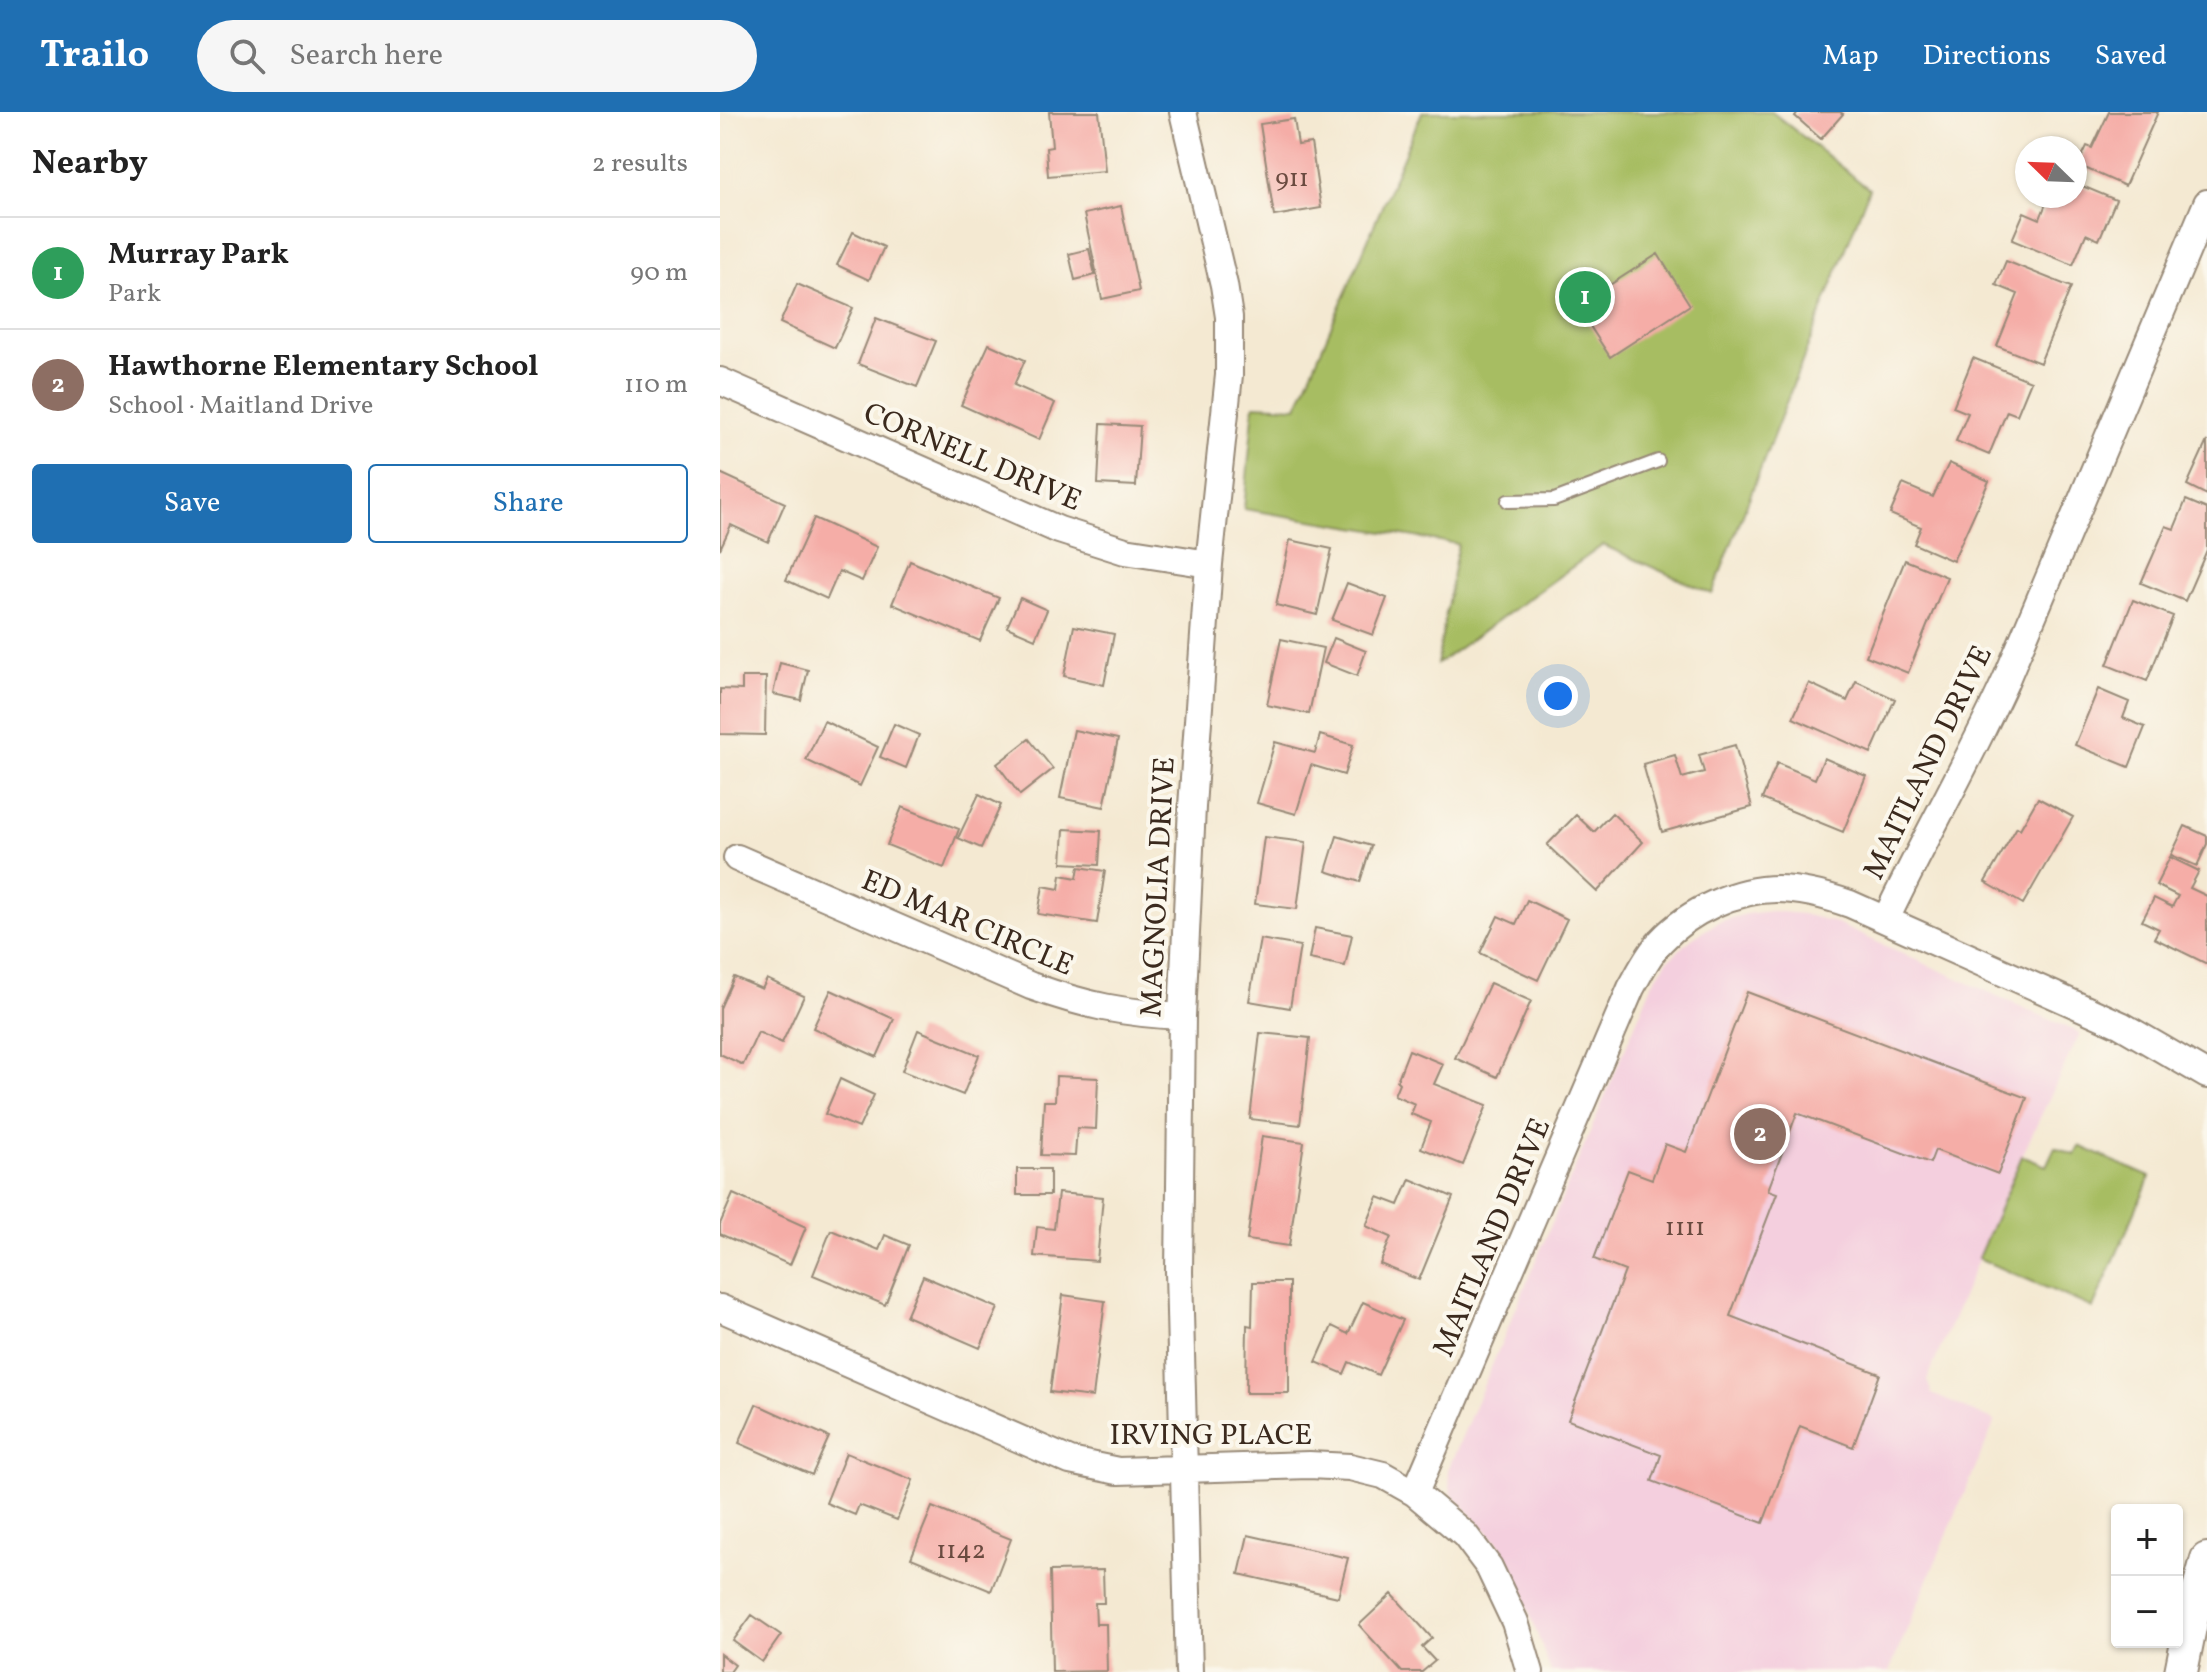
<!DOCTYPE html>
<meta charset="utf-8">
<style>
:root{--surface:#fff;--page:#f6f6f6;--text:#222;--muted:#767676;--line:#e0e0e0;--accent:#1f6fb2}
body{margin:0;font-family:Vollkorn,serif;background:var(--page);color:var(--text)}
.controls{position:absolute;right:24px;bottom:24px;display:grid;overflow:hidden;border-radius:8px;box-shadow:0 2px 6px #0004}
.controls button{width:72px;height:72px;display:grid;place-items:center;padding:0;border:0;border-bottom:2px solid var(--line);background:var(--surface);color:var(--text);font:40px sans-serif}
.compass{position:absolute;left:1295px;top:24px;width:72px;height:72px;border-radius:50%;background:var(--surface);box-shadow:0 2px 6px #0004;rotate:293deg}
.you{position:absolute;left:838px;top:584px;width:28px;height:28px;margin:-20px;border:6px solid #fff;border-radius:50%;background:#1a73e8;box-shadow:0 0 0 12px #1a73e833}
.badge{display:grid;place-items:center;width:52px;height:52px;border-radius:50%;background:var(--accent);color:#fff;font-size:26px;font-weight:700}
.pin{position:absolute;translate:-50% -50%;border:4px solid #fff;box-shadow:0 2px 8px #0006}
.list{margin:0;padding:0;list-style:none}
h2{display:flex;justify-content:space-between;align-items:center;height:104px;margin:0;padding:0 32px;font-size:34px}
h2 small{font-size:26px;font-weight:400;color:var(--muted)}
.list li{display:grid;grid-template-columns:52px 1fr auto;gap:24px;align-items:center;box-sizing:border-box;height:112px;padding:0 32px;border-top:2px solid var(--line)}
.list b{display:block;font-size:30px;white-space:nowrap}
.list p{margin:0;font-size:26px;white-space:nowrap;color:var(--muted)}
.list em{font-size:26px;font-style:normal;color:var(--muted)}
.actions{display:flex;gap:16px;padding:24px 32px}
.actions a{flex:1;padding:18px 0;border:2px solid var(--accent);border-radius:8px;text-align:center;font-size:28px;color:var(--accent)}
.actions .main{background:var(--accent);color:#fff}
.icon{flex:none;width:44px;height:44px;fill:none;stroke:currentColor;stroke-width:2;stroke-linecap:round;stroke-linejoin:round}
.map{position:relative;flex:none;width:1487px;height:1560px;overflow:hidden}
header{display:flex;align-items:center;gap:48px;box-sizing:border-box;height:112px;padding:0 40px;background:var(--accent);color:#fff}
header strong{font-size:38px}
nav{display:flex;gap:44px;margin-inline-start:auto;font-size:28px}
.search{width:560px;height:72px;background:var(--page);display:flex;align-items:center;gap:20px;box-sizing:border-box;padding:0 28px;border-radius:44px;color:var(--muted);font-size:30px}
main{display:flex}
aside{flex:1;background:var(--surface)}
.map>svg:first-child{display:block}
.built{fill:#f4cfde}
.green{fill:#a7bd62;stroke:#717440;stroke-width:2}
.building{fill:#f5ada7}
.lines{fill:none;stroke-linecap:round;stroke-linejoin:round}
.service-casing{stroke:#988a78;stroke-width:16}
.minor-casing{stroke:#988a78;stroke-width:30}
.tertiary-casing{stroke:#988a78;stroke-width:36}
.service{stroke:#fff;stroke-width:12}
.minor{stroke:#fff;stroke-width:26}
.tertiary{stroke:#fff;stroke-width:32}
.labels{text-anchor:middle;stroke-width:8;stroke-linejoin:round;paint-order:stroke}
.number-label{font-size:26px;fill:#6a4b40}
.street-label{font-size:30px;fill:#3b2a1e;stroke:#fbf7ec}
</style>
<header>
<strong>Trailo</strong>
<div class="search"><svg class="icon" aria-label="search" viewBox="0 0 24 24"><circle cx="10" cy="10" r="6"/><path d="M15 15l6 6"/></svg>Search here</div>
<nav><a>Map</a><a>Directions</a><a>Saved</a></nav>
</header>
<main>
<aside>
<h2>Nearby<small>2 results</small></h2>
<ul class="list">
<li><span class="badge" style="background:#2e9e5b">1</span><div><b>Murray Park</b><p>Park</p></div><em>90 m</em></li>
<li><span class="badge" style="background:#8d6e63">2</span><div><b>Hawthorne Elementary School</b><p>School · Maitland Drive</p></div><em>110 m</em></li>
</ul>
<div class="actions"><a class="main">Save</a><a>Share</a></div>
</aside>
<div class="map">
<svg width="1487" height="1560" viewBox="0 0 1487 1560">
<rect width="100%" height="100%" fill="#fbf7ec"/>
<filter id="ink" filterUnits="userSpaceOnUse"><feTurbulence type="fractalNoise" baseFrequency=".0125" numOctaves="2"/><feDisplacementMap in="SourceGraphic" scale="16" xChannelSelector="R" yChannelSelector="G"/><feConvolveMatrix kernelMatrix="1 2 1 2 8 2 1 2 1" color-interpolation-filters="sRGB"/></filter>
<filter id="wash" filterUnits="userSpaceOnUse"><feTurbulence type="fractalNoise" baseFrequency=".006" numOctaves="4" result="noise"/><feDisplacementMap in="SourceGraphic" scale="32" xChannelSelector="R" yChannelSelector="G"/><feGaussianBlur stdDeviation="1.8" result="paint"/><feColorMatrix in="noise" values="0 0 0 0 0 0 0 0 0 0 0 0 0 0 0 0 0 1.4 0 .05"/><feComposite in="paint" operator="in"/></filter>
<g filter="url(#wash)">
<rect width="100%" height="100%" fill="#f4e9d2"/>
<path class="built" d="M1051 799 1082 802 1110 809 1360 921 1302 1044 1207 1268 1212 1282 1275 1309 1169 1560H831L794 1458 780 1433 731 1381 728 1358 933 870 947 849 973 826 998 810 1026 802Z"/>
<path class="green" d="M702 0H1052L1149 77 992 482 883 433 717 552 738 432 524 397 534 293 577 295Z
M1359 1034 1430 1065 1373 1196 1258 1146 1302 1044 1326 1054 1335 1035 1355 1043Z"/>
<g id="blocks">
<path class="building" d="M329 0H379L385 59 328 64 326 36 332 35Z
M1078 0H1120L1123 2 1101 27 1075 4Z
M1389 0H1438L1405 74 1358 53 1367 34 1372 36Z
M574 7 578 33 591 31 601 96 554 104 540 12Z
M1355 71 1396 88 1379 128 1366 122 1353 153 1292 128 1304 100 1320 107 1329 84H1355Z
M401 94 419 179 382 187 364 102Z
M133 120 164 135 149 168 117 153Z
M369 137 375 163 355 168 349 142Z
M938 142 970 193 890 245 857 194Z
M1286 149 1351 175 1320 251 1277 234 1298 182 1276 173Z
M77 172 133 196 115 236 60 211Z
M156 206 216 229 197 275 138 252Z
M269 232 305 248 294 273 335 291 319 328 241 293Z
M1253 246 1311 269 1297 303 1287 299 1269 343 1236 329 1248 301 1233 295Z
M381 312 420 314 416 374 378 372Z
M1487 329V383L1467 373Z
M1229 351 1269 369 1233 449 1194 432 1201 415 1170 402 1183 372 1213 385Z
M0 361 65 391 48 430 11 413 0 437Z
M1466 388 1487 397V438L1465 489 1421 471 1446 414 1454 417Z
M94 406 157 435 142 469 119 459 107 487 66 468Z
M570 428 612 437 597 503 556 493Z
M1185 448 1227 465 1188 561 1146 544Z
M190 449 279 486 260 529 172 492Z
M627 471 667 486 653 523 612 508Z
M300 486 327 498 315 527 287 515Z
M1413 488 1453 504 1427 569 1387 553Z
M354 514 394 522 384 573 344 564Z
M614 526 646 539 637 564 604 551Z
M561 527 603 536 589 602 547 593Z
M60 551 88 558 81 588 53 582Z
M22 565H46L45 623 0 622V577L22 578Z
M1136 569 1175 587 1151 641 1073 606 1089 571 1127 589Z
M1378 577 1409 590 1403 606 1425 615 1409 655 1355 633Z
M104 609 158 635 140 674 86 648Z
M174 612 199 623 186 656 160 645Z
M354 618 398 627 384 695 340 686Z
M600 623 633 633 624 663 591 653 576 702 537 691 555 630 595 641Z
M309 627 333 657 300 683 277 652Z
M1015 633 1032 695 942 720 923 652 955 643 962 666 984 660 979 643Z
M1104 646 1146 664 1123 720 1042 687 1057 651 1095 667Z
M259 682 281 693 261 736 238 726Z
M1318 686 1353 705 1303 792 1265 770 1297 715 1300 717Z
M182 695 239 717 224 756 167 733Z
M892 701 923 730 877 780 827 733 856 703 874 720Z
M1465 714 1487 724V732L1477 754 1451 743Z
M344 717 381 719 379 753 342 751Z
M617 724 651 734 640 770 606 759Z
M544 725 586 730 577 797 535 792Z
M1450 745 1479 759 1470 776 1487 784V852L1434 826 1439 817 1422 809 1434 786 1452 795 1458 784 1436 773Z
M359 755 385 759 377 811 318 802 323 774 339 777 341 763 357 766Z
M807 788 847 807 818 868 760 841 778 804 796 812Z
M595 816 632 823 625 854 589 847Z
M540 827 580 834 570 896 529 889Z
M14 865 42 877 47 867 84 884 62 931 38 920 23 953 0 942V896Z
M770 871 811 889 777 965 735 946Z
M111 878 174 907 157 945 93 916Z
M1027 880 1307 986 1278 1062 1215 1038 1210 1051 1077 1001 1048 1078 1057 1081 1010 1204 1160 1262 1133 1335 1080 1314 1043 1411 932 1369 941 1343 848 1308 905 1159 874 1147 908 1058 932 1067 945 1032 966 1040Z
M198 918 259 943 243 983 182 959Z
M540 921 590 926 580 1013 530 1007Z
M689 938 723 952 714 972 767 993 743 1053 701 1036 711 1010 691 1002 695 992 674 983 679 971 677 969Z
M336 964 378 966 376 1017 357 1016 355 1044 321 1043 324 989H335Z
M120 967 154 983 139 1016 105 1002Z
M542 1024 584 1030 569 1134 527 1128Z
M297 1057H330V1083H297Z
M690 1067 733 1085 699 1168 660 1152 671 1125 646 1114 658 1085 679 1093Z
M338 1081 383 1085 377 1149 314 1144 317 1115 334 1117Z
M13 1082 86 1115 70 1153 0 1122V1112Z
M111 1118 159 1138 165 1123 189 1133 165 1193 93 1163Z
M203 1164 278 1196 260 1236 186 1204Z
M533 1170H569V1281H526L527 1213 532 1214Z
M343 1183 385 1189 373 1285 330 1280Z
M643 1190 683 1208 658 1263 629 1250 624 1262 596 1250 612 1214 628 1222Z
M36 1292 109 1325 92 1363 19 1331Z
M126 1341 193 1368 177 1408 139 1393 135 1403 106 1391Z
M212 1395 291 1427 271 1479 191 1446Z
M528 1423 628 1446 618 1485 519 1462Z
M383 1458 384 1491H375L376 1512H386L387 1559 332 1560 330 1459Z
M672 1482 712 1526 702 1535 715 1549 702 1560H682L639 1513Z
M32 1503 61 1523 42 1550 13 1529Z
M0 1542 15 1553 10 1560H0Z"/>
</g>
</g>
<g filter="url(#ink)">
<use href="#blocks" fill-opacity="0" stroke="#988a78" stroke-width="2"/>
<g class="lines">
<defs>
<path id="service" d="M788 389 834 388 938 349"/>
<path id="minor" d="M463 0 504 173 509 205V263L489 452 472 695 462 904 459 1160 469 1560
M0 269 339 418 405 439 489 452
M17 746 311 874C367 894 403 901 462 904
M1166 807C1204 727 1248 651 1285 570L1487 91
M0 1196 350 1349 398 1359 589 1353 630 1355 663 1363 695 1381 745 1423 769 1455 795 1510 810 1560
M695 1381 911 876C920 860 928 843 941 829 969 799 1016 777 1057 777 1082 777 1107 784 1130 792L1401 913 1487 963"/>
<path id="tertiary" d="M1461 1560 1474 1495 1487 1447"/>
</defs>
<use href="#service" class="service-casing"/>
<use href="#minor" class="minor-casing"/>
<use href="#tertiary" class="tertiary-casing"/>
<use href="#service" class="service"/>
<use href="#minor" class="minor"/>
<use href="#tertiary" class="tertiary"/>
</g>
</g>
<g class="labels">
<g class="number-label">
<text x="572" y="74">911</text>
<text x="965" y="1123">1111</text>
<text x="241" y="1446">1142</text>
</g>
<g class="street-label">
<text transform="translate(253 344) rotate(23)" y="10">CORNELL DRIVE</text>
<text transform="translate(1207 650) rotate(-64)" y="10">MAITLAND DRIVE</text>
<text transform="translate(437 775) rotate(-87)" y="10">MAGNOLIA DRIVE</text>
<text transform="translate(248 810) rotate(23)" y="10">ED MAR CIRCLE</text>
<text transform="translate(771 1125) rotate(-67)" y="10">MAITLAND DRIVE</text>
<text x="491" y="1332">IRVING PLACE</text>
</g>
</g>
</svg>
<div class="controls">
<button>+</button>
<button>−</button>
</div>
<svg class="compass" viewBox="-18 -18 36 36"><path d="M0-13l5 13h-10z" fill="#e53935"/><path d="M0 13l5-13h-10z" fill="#767676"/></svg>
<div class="you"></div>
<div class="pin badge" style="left:865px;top:185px;background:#2e9e5b">1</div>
<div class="pin badge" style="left:1040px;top:1022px;background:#8d6e63">2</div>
</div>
</main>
